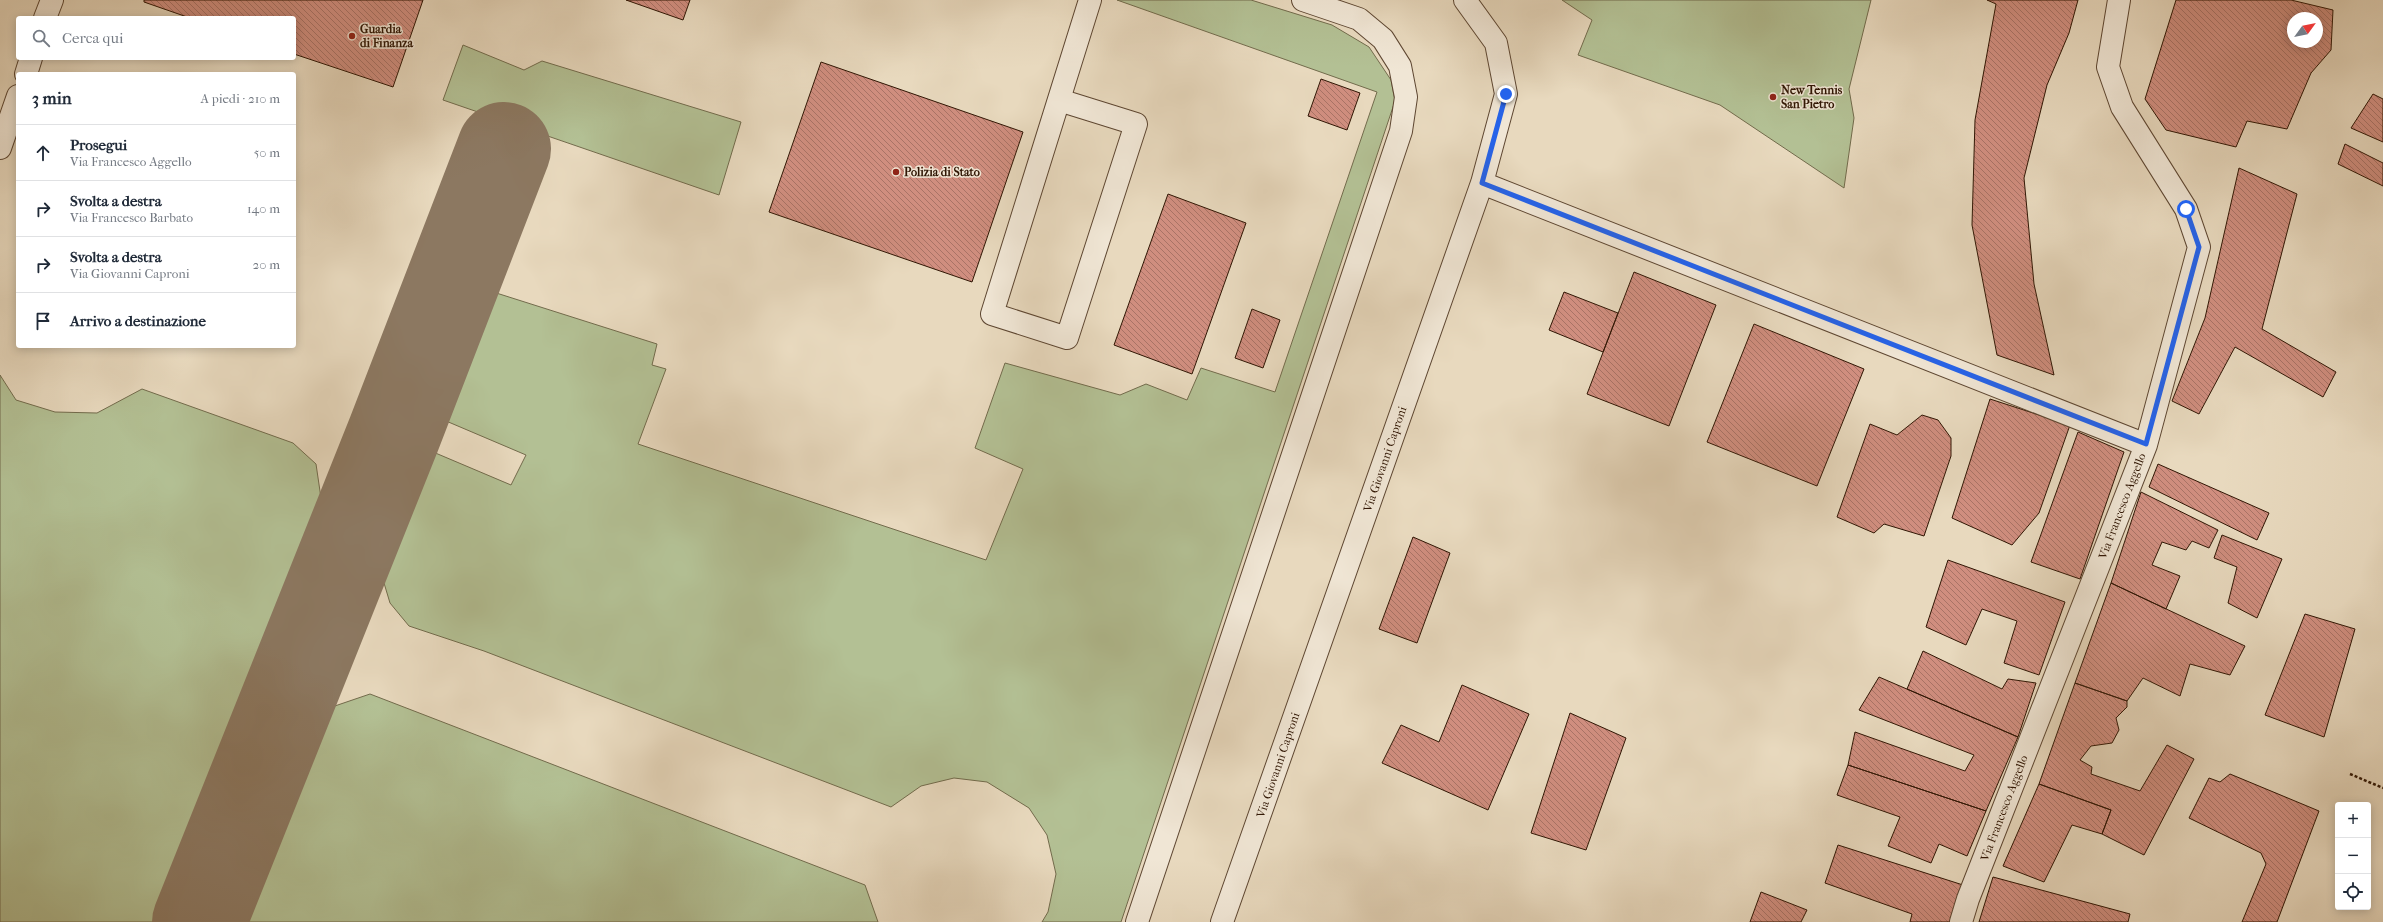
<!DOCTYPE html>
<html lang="it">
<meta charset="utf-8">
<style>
:root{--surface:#fff;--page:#f6f6f7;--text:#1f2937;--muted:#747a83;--line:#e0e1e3}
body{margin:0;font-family:"IM FELL French Canon",serif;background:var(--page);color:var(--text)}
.controls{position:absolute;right:12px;bottom:12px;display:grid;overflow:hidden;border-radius:4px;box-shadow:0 2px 10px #0003}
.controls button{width:36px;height:36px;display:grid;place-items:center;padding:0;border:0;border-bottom:1px solid var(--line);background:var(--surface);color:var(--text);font:20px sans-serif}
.compass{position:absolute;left:2287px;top:12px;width:36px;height:36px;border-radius:50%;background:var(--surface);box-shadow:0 2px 10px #0003;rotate:57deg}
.stop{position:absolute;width:12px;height:12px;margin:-9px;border:3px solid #2563eb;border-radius:50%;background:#fff}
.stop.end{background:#2563eb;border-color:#fff;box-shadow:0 1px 4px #0008}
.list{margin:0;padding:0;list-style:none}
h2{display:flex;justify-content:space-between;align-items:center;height:52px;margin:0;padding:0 16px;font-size:17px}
h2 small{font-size:13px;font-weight:400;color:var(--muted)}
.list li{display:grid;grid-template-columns:26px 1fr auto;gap:12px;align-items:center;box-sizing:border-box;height:56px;padding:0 16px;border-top:1px solid var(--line)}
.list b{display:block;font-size:15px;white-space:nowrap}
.list p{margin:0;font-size:13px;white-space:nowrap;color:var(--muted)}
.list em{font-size:13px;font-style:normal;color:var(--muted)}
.icon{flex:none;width:22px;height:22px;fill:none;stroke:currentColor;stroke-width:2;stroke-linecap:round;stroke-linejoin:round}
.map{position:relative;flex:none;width:2383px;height:922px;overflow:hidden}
.search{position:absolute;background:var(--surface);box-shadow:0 2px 10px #0003;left:16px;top:16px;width:280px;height:44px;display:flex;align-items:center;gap:10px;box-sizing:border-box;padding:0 14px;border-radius:4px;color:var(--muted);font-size:15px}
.panel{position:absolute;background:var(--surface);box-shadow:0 2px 10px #0003;left:16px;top:72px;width:280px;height:276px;border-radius:4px}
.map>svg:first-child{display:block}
.green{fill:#b3c094;stroke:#726b4c}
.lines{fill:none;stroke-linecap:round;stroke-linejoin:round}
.taxiway{stroke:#8c7861;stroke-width:94}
.building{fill:url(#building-back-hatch);stroke:#301604;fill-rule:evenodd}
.minor-casing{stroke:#5e4732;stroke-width:24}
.path{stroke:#301604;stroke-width:2.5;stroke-dasharray:3 2;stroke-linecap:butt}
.minor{stroke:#f0e6d5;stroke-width:22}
.route{stroke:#2563eb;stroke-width:5}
.poi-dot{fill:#8f2418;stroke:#f0e6d5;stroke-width:1.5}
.labels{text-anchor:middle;stroke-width:3;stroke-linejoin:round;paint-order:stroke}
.poi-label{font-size:12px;font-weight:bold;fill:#301604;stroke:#f0e6d5;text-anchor:start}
.street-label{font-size:12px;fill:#301604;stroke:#f0e6d5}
</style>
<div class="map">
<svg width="2383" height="922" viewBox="0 0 2383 922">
<defs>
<pattern id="building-back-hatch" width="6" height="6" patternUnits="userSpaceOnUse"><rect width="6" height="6" fill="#d08e7f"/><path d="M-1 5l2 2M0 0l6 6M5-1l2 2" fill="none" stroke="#a97366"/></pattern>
</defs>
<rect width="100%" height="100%" fill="#e8d9be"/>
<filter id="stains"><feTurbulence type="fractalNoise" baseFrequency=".005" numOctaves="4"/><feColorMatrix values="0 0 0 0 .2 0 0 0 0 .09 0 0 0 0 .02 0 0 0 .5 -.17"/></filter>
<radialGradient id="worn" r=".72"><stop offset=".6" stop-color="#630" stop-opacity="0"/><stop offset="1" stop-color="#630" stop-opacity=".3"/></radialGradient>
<path class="green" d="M1117 0H1251L1332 25 1369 47 1391 80 1395 101 1121 922H1042L1048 912 1056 874 1047 835 1029 808 987 782 954 778 921 786 891 807 484 651 409 626 390 603 381 573 426 449 511 485 526 455 439 418 490 291 657 344 652 365 666 369 638 444 986 560 1023 469 975 448 1005 363 1120 395 1146 384 1187 400 1201 368 1275 392 1377 92Z
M1562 0H1871L1849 89 1854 118 1844 188 1720 105 1578 55 1592 20Z
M463 45 524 70 542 61 741 122 719 195 443 100Z
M0 375 16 400 55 412 97 413 142 389 293 443 316 464 321 498 154 922H0Z
M370 694 865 885 878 922H244L326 709Z"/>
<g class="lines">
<path class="taxiway" d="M199 922 394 434 504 149"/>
</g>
<path class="building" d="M144 0H423L393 87 294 54V18H190L144 2Z
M626 0H690L683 20Z
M1987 0H2078L2069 33 2047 85 2024 178 2034 284 2054 375 1997 355 1972 225 1975 120 1996 4Z
M2176 0H2291L2333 10 2331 50 2311 73 2287 129 2247 121 2236 147 2166 130 2145 99ZM2293 18H2317V42H2293Z
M821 62 1023 132 972 282 769 212Z
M1321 79 1360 93 1347 130 1308 116Z
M2373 94 2383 99V142L2351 128Z
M2345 144 2383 163V186L2338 164Z
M2239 168 2297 194 2262 329 2336 372 2323 397 2235 347 2199 414 2172 401 2205 318Z
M1168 194 1246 223 1192 374 1114 345Z
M1634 272 1716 305 1669 426 1587 394Z
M1564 292 1618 313 1603 352 1549 330Z
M1252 309 1280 320 1263 368 1235 358Z
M1754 324 1864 369 1817 486 1707 442Z
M1990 399 2070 425 2039 513 2012 545 1952 518Z
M1922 415 1938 420 1951 438V456L1924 536 1884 524 1874 533 1837 517 1870 424 1897 435Z
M2078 432 2124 452 2080 579 2031 562Z
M2158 464 2269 513 2257 540 2149 487Z
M2141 492 2218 530 2209 548 2192 541 2186 550 2162 542 2152 565 2180 576 2166 609 2111 583Z
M2222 535 2282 559 2257 618 2228 603 2237 567 2214 558Z
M1413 537 1450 553 1417 643 1379 629Z
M1948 560 2065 602 2039 675 2004 663 2017 621 1982 609 1966 645 1926 627Z
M2111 583 2245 646 2230 675 2190 664 2180 696 2143 678 2127 701 2075 683Z
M2305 614 2355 629 2324 737 2265 715Z
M1923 651 2002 689 2008 679 2036 683 2018 737 1907 689Z
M1879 677 2018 737 1986 811 1848 765 1855 732 1965 771 1974 755 1859 710Z
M2075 683 2127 701V707L2116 718 2119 730 2112 743 2091 746 2080 760 2092 767 2091 774 2140 791 2167 745 2194 759 2144 855 2102 834 2111 810 2039 784Z
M1462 685 1529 714 1488 810 1382 763 1401 725 1439 742Z
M1570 713 1626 738 1586 850 1531 833Z
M1848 765 1986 811 1967 856 1939 844 1931 863 1888 846 1900 817 1837 795Z
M2230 774 2319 811 2277 922H2242L2266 864 2261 853 2189 818 2209 778 2220 782Z
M2039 784 2111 810 2102 834 2072 825 2044 882 2003 866Z
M1838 845 1963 885 1952 922H1910L1912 914 1825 883Z
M1993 877 2130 914 2128 922H1979Z
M1761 892 1807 910 1801 922H1750Z"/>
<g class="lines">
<defs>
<path id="minor" d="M45 18 52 0
M26 74 31 58
M1059 100 1136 124 1067 338 992 314 1090 0
M0 148 18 96
M1482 183 2146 445
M1137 922 1401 131 1406 97 1400 66 1383 39 1359 19 1303 0
M1222 922 1482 183 1506 94 1496 43 1465 0
M1961 922 1968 899 2146 445 2199 247 2186 209 2122 107 2108 67 2119 0"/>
</defs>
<use href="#minor" class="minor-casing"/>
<path class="path" d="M2350 774 2383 788"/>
<use href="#minor" class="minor"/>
</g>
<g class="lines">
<path class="route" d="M1506 94 1482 183 2146 444 2199 247 2186 209"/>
</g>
<g class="poi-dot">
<circle cx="352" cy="36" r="4"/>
<circle cx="1773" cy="97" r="4"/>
<circle cx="896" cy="172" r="4"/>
</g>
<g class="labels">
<g class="poi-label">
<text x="360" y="33">Guardia<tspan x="360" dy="14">di Finanza</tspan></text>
<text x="1781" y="94">New Tennis<tspan x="1781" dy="14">San Pietro</tspan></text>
<text x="904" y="176">Polizia di Stato</text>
</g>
<g class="street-label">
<text transform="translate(1385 459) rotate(-71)" y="4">Via Giovanni Caproni</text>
<text transform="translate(2122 506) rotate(-69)" y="4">Via Francesco Aggello</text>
<text transform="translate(1278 765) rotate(-71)" y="4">Via Giovanni Caproni</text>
<text transform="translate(2004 808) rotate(-69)" y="4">Via Francesco Aggello</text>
</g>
</g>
<rect width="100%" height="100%" filter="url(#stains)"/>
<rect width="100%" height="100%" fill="url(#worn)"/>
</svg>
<div class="controls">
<button>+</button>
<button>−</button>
<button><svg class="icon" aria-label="locate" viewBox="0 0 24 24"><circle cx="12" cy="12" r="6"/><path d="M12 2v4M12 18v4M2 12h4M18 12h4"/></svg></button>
</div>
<svg class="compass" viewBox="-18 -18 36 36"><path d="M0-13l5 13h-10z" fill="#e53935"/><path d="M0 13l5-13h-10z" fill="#747a83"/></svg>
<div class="stop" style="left:2186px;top:209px"></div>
<div class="stop end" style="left:1506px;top:94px"></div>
<div class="search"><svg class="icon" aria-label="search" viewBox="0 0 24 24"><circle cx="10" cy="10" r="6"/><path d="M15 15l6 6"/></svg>Cerca qui</div>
<section class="panel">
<h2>3 min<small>A piedi · 210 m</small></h2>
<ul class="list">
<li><svg class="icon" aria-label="ahead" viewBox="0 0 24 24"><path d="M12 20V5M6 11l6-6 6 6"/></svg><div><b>Prosegui</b><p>Via Francesco Aggello</p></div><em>50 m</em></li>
<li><svg class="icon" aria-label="right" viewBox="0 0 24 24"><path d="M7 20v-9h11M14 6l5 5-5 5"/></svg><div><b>Svolta a destra</b><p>Via Francesco Barbato</p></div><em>140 m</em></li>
<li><svg class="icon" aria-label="right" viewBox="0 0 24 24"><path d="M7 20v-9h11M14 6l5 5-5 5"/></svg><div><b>Svolta a destra</b><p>Via Giovanni Caproni</p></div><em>20 m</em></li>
<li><svg class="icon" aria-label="arrive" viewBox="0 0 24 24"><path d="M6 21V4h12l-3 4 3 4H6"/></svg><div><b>Arrivo a destinazione</b></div></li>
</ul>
</section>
</div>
